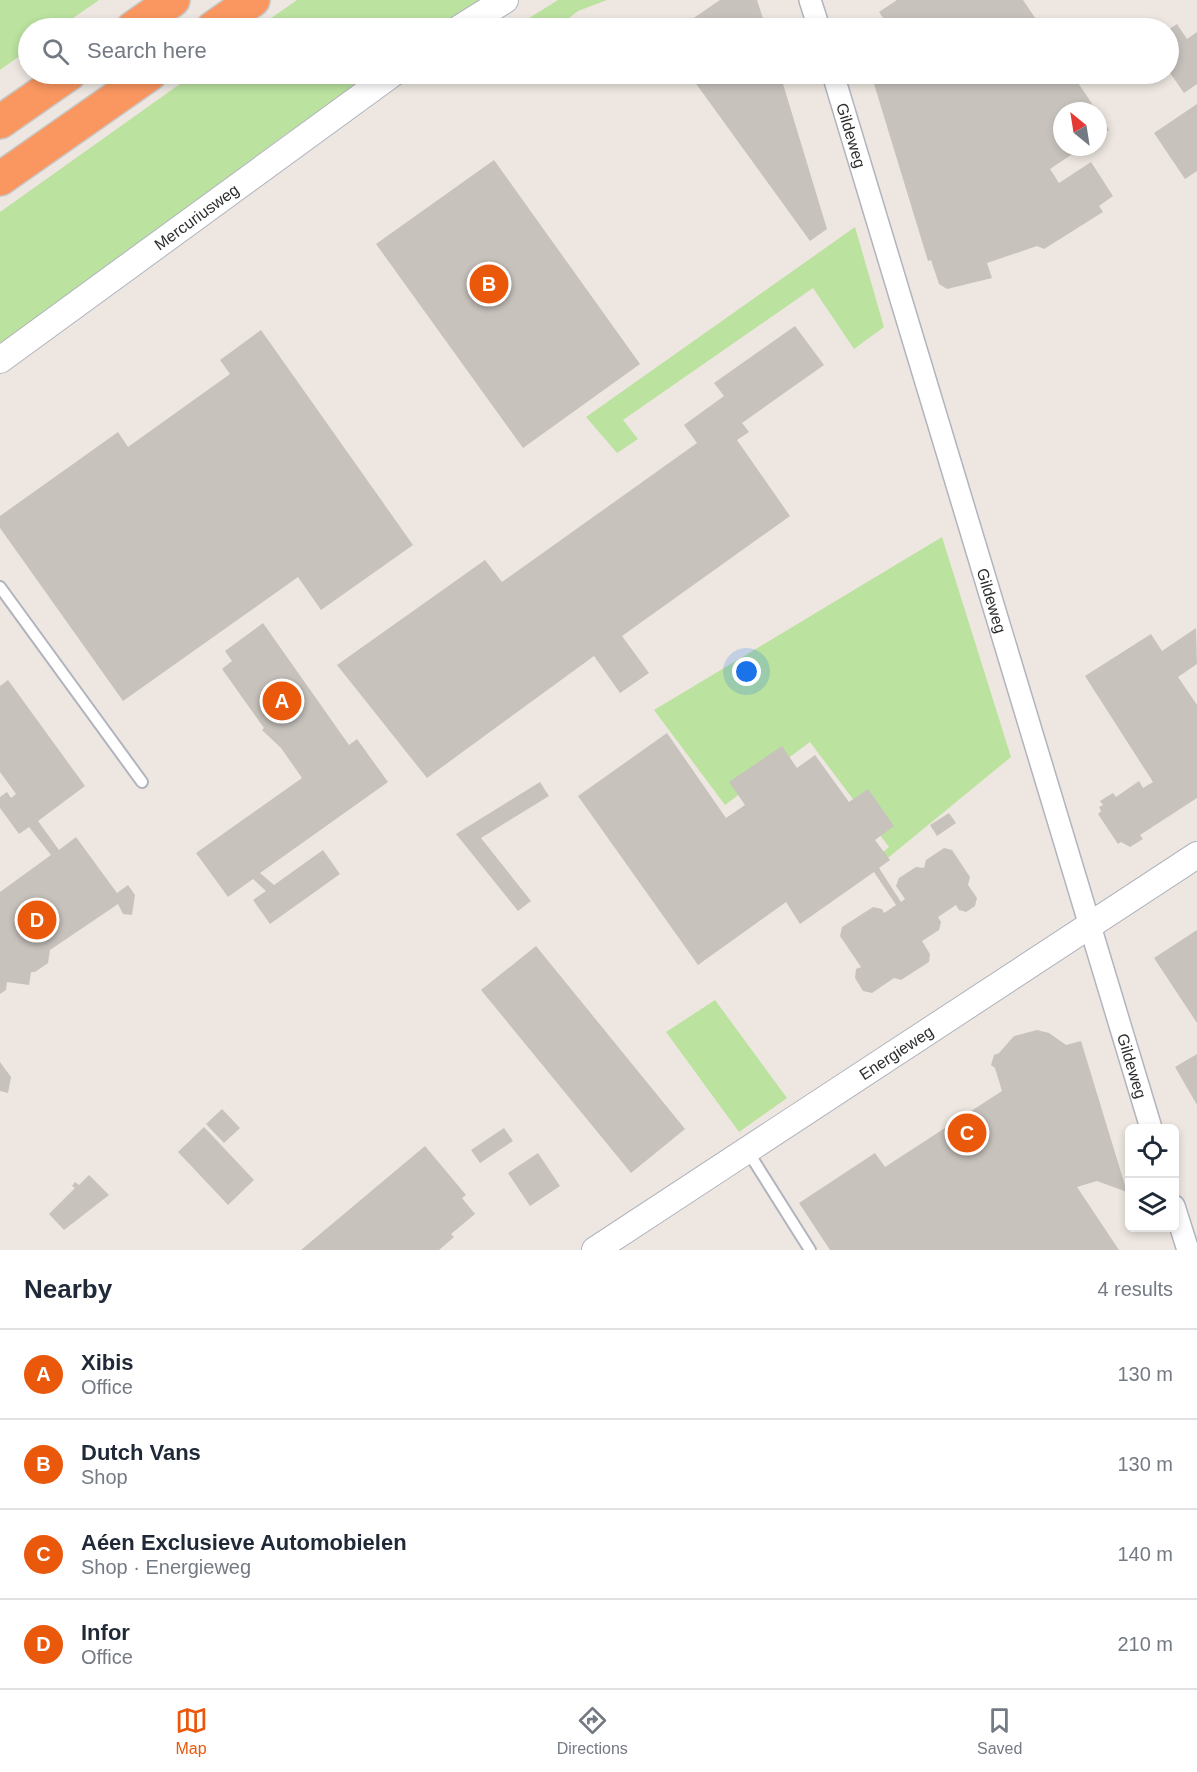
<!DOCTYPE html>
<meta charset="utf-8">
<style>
:root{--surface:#fff;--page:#f6f6f7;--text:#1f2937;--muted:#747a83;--line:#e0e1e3;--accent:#ea580c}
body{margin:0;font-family:Arial,sans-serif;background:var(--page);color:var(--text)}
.controls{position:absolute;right:18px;bottom:18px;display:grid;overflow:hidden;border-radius:9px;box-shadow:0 3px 9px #0003}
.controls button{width:54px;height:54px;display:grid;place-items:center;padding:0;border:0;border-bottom:2px solid var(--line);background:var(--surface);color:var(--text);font:30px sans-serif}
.compass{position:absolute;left:1053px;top:102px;width:54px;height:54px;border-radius:50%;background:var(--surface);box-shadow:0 3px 9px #0003;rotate:330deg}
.you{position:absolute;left:747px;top:672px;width:21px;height:21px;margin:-15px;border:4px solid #fff;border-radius:50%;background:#1a73e8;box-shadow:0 0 0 9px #1a73e833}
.badge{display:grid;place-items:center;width:39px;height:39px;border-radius:50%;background:var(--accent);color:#fff;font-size:20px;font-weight:700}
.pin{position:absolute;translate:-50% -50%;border:3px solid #fff;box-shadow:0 2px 6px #0006}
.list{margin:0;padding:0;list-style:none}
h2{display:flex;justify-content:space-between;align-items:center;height:78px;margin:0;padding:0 24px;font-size:26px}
h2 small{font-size:20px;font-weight:400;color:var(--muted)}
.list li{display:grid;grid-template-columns:39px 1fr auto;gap:18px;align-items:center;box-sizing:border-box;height:90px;padding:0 24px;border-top:2px solid var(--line)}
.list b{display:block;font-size:22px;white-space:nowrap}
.list p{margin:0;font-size:20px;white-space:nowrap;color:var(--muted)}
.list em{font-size:20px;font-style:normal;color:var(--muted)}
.icon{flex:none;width:33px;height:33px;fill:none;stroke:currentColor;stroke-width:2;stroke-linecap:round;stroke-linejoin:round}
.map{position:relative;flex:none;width:1197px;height:1250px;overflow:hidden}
.search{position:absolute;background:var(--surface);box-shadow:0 3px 9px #0003;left:18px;right:18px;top:18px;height:66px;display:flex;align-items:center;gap:15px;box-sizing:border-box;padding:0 21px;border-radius:33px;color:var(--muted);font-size:22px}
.sheet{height:438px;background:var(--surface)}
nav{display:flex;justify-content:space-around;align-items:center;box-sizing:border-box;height:84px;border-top:2px solid var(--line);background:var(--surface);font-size:16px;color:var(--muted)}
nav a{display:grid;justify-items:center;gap:3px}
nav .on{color:var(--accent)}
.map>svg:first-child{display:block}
.green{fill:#bbe29f}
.building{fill:#c7c2bc}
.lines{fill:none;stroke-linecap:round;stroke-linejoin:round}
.service-casing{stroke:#b1b4bd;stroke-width:14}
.minor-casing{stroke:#b1b4bd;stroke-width:24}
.tertiary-casing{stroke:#b1b4bd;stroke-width:28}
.motorway-casing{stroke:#c8c8c8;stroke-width:36}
.service{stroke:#fff;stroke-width:10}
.minor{stroke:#fff;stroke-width:21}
.tertiary{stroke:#fff;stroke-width:26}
.motorway{stroke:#fa9760;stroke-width:33}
.labels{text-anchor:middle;stroke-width:4.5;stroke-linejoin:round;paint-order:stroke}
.street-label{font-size:16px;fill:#2d2d2d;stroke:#fff}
</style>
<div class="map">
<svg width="1197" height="1250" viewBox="0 0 1197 1250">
<rect width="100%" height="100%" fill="#eee7e1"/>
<path class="green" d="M0 0H99L59 28H28V50L0 70Z
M297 0H486L441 28H257Z
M558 0H607L578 11 556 28H513Z
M194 74H375L287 133 0 347V212Z
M855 227 884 327 854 349 813 288 623 420 638 439 617 453 586 417Z
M942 537 1011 757 883 862 878 856 889 847 810 742 725 805 654 710Z
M715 1000 787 1098 739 1132 666 1032Z"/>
<path class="building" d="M720 0H757L766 28H679Z
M897 0H1023L1042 28H890L879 12Z
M1177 24 1187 39 1197 32V84L1184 93 1168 70V30Z
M689 74H780L827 229 810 241Z
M871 74H1072L1097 111H1062V147H1083L1050 169 1059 183 1091 162 1113 196 1099 206 1103 212 1044 249 1037 246 987 263 992 278 947 289 939 284 931 260 928 261Z
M1197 104V171L1185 179 1154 133Z
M1098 113 1109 130 1098 137Z
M494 160 640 364 523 448 376 244Z
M795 326 824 365 742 423 749 432 737 440 790 516 622 636 649 673 620 693 594 656 427 778 337 665 485 560 502 582 697 443 684 425 724 396 714 383Z
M261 330 413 545 321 610 298 577 123 701 0 528V516L118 432 128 447 230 374 220 360Z
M263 623 349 745 357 739 388 782 260 873 274 885 323 850 340 874 270 924 253 900 266 891 253 879 228 897 196 853 302 778 281 748 262 730 264 728 222 669 232 661 225 651Z
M1196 628 1197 664 1178 677 1197 705V798L1140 835 1143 839 1130 847 1121 842 1118 844 1098 814 1101 811 1099 807 1103 805 1100 801 1113 793 1116 797 1139 781 1143 788 1153 782 1085 676 1151 634 1162 651Z
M8 680 85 786 38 821 59 850 76 837 117 893 128 885 135 895 132 915 123 914 118 904 50 950 48 963 35 972H31L29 985 7 982 6 990 0 994V892L51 855 29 827 19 834 0 808V797L7 792 11 798 16 794 0 772V686Z
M667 733 726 818 745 805 729 782 782 746 797 768 815 755 849 802 868 789 894 826 875 840 890 860 879 868 901 902 905 899 896 886 899 878 916 867 924 868 926 860 944 848 952 850 970 877 968 885 977 898 975 906 966 912 959 910 956 905 938 917 941 922 939 930 922 941 930 954 929 962 901 980 894 978 872 993 863 991 855 978 856 969 861 967 840 936 842 927 873 907 882 909 884 913 896 905 874 872 800 924 786 902 698 965 578 796Z
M540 782 549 796 481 838 531 901 518 911 456 834Z
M949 813 956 823 937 836 930 825Z
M1197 930V1023L1154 958Z
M536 946 685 1129 631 1173 481 990Z
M1037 1030 1049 1033 1066 1045 1081 1041 1127 1192 1097 1181 1077 1187 1119 1250H830L799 1203 875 1153 885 1167 1002 1091 995 1068 991 1065 994 1055 999 1053 1014 1036Z
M1197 1054V1105L1175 1067Z
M0 1062 11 1077 8 1093 0 1091Z
M222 1109 240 1128 224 1143 206 1124Z
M204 1127 254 1180 228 1205 178 1152Z
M504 1128 513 1141 480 1163 471 1150Z
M425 1146 466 1195 462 1198 475 1214 451 1234 454 1237 439 1250H301Z
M538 1153 560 1186 530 1206 508 1173Z
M89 1175 109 1195 64 1230 49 1214 75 1188 72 1186 75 1182 79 1185Z"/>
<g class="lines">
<defs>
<path id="service" d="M0 587 142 782
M747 1150 810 1250"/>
<g id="minor">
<path d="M810 0 819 28"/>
<path id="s1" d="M833 74 1151 1128"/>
<path d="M1174 1206 1188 1250"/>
</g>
<g id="tertiary">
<path d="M460 28 505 0"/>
<path id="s2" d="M0 360 392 74"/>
<path id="s3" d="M595 1250 1197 855"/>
</g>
<path id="motorway" d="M133 28 173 0
M213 28 253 0
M0 122 69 74
M0 179 150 74"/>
</defs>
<use href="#service" class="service-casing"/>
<use href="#minor" class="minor-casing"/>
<use href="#tertiary" class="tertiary-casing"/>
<use href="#motorway" class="motorway-casing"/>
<use href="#service" class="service"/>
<use href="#minor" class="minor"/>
<use href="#tertiary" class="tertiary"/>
<use href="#motorway" class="motorway"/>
</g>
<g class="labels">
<g class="street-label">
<text dy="6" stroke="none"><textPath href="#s1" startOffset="64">Gildeweg</textPath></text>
<text dy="6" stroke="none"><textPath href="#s2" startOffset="243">Mercuriusweg</textPath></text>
<text dy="6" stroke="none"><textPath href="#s1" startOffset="550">Gildeweg</textPath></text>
<text dy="6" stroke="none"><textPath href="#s3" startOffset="360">Energieweg</textPath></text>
<text dy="6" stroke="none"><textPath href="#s1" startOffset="1036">Gildeweg</textPath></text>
</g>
</g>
</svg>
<div class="controls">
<button><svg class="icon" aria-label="locate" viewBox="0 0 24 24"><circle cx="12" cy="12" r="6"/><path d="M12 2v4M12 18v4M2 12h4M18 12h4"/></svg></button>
<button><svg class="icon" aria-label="layers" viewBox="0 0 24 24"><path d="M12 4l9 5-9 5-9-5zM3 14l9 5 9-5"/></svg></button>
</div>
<svg class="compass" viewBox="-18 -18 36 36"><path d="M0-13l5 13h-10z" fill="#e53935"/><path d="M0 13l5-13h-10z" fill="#747a83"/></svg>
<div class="you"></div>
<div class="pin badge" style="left:282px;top:701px">A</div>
<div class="pin badge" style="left:489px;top:284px">B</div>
<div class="pin badge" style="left:967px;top:1133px">C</div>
<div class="pin badge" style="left:37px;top:920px">D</div>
<div class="search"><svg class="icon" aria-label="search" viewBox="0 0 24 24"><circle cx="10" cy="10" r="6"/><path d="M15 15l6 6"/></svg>Search here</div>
</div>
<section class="sheet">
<h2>Nearby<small>4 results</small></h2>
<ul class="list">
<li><span class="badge">A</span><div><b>Xibis</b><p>Office</p></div><em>130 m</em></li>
<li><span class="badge">B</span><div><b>Dutch Vans</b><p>Shop</p></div><em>130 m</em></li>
<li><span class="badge">C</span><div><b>Aéen Exclusieve Automobielen</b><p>Shop · Energieweg</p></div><em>140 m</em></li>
<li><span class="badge">D</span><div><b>Infor</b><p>Office</p></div><em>210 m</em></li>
</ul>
</section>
<nav>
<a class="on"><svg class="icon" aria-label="map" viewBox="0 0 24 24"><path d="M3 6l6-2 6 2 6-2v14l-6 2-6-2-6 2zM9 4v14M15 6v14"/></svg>Map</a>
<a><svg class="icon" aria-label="directions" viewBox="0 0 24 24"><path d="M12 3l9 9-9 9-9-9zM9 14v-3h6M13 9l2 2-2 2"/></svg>Directions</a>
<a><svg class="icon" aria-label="saved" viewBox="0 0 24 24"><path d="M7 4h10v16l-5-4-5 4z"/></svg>Saved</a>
</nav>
